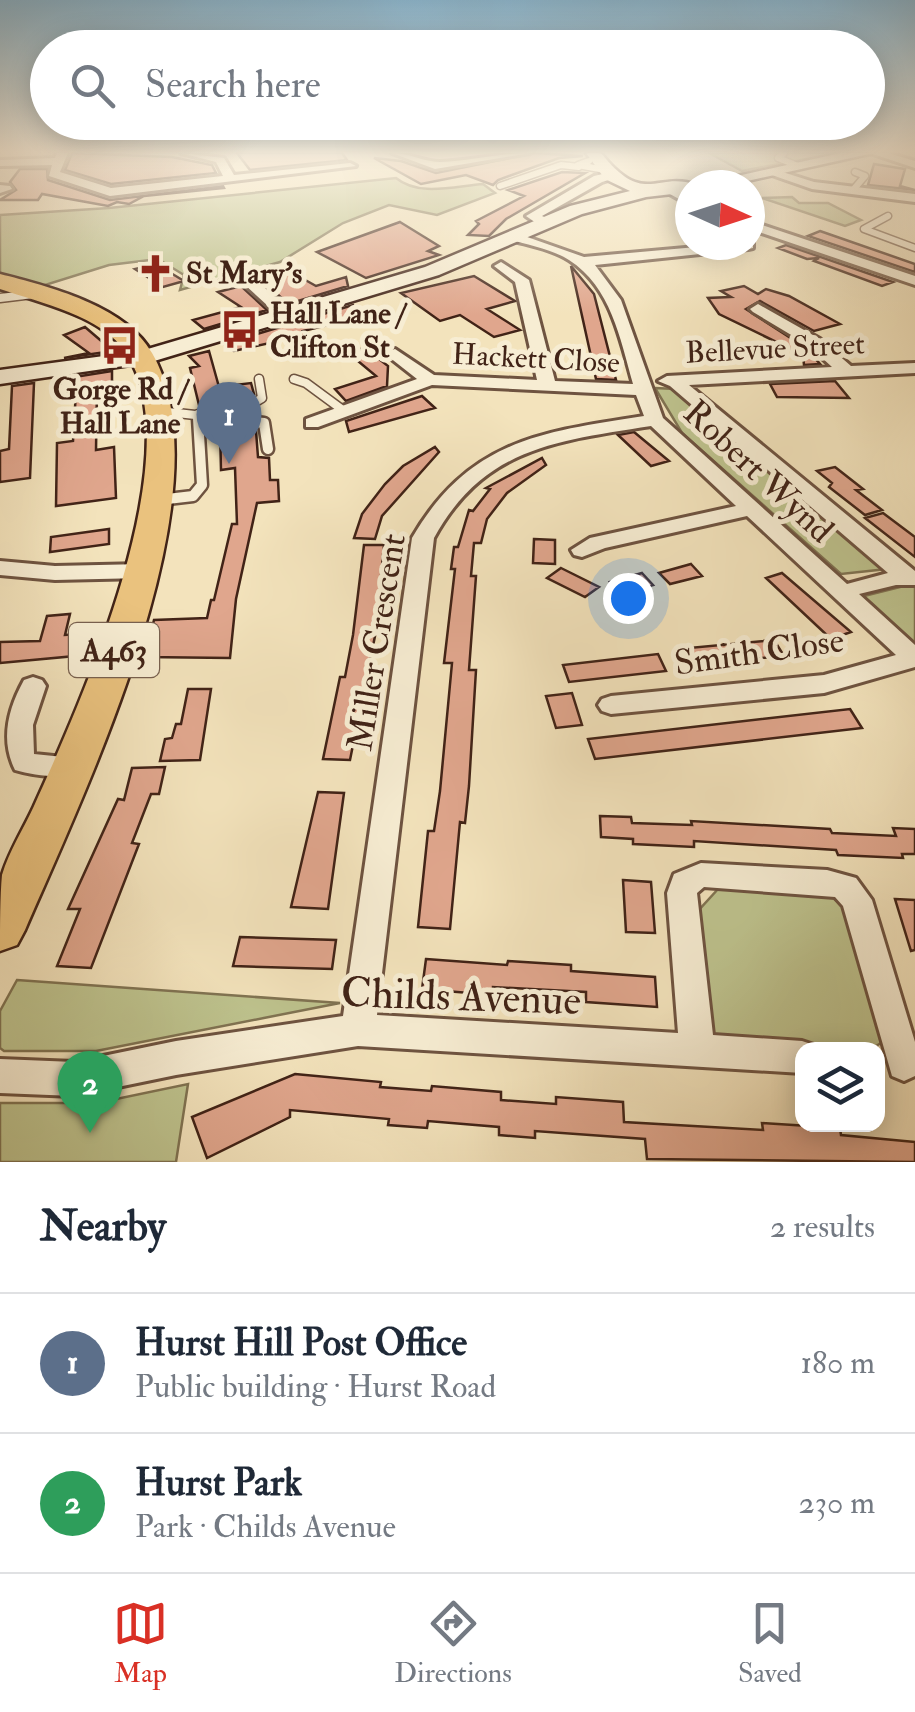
<!DOCTYPE html>
<meta charset="utf-8">
<style>
:root{--surface:#fff;--page:#f6f6f7;--text:#1f2937;--muted:#747a83;--line:#e0e1e3;--accent:#d93025}
body{margin:0;font-family:"IM FELL Double Pica",serif;background:var(--page);color:var(--text)}
.controls{position:absolute;right:30px;bottom:30px;display:grid;overflow:hidden;border-radius:20px;box-shadow:0 5px 25px #0003}
.controls button{width:90px;height:90px;display:grid;place-items:center;padding:0;border:0;border-bottom:2px solid var(--line);background:var(--surface);color:var(--text);font:50px sans-serif}
.compass{position:absolute;left:675px;top:170px;width:90px;height:90px;border-radius:50%;background:var(--surface);box-shadow:0 5px 25px #0003;rotate:93deg}
.you{position:absolute;left:628px;top:598px;width:35px;height:35px;margin:-25px;border:8px solid #fff;border-radius:50%;background:#1a73e8;box-shadow:0 0 0 15px #1a73e833}
.badge{display:grid;place-items:center;width:65px;height:65px;border-radius:50%;background:var(--accent);color:#fff;font-size:32px;font-weight:700}
.pin{position:absolute;translate:-50% -82px;filter:drop-shadow(0 2px 5px #0008)}
.pin::after{content:'';position:absolute;top:52px;width:35px;height:30px;background:inherit;clip-path:polygon(0 0,100% 0,50% 100%)}
.list{margin:0;padding:0;list-style:none}
h2{display:flex;justify-content:space-between;align-items:center;height:130px;margin:0;padding:0 40px;font-size:42px}
h2 small{font-size:32px;font-weight:400;color:var(--muted)}
.list li{display:grid;grid-template-columns:65px 1fr auto;gap:30px;align-items:center;box-sizing:border-box;height:140px;padding:0 40px;border-top:2px solid var(--line)}
.list b{display:block;font-size:38px;white-space:nowrap}
.list p{margin:0;font-size:32px;white-space:nowrap;color:var(--muted)}
.list em{font-size:32px;font-style:normal;color:var(--muted)}
.icon{flex:none;width:55px;height:55px;fill:none;stroke:currentColor;stroke-width:2;stroke-linecap:round;stroke-linejoin:round}
.map{position:relative;flex:none;width:915px;height:1162px;overflow:hidden}
.search{position:absolute;background:var(--surface);box-shadow:0 5px 25px #0003;left:30px;right:30px;top:30px;height:110px;display:flex;align-items:center;gap:25px;box-sizing:border-box;padding:0 35px;border-radius:55px;color:var(--muted);font-size:38px}
.sheet{height:410px;background:var(--surface)}
nav{display:flex;justify-content:space-around;align-items:center;box-sizing:border-box;height:140px;border-top:2px solid var(--line);background:var(--surface);font-size:28px;color:var(--muted)}
nav a{display:grid;justify-items:center;gap:5px}
nav .on{color:var(--accent)}
.map>svg:first-child{display:block}
.green{fill:#bec38e;stroke:#807352;stroke-width:2.5}
.building{fill:#e0a68d;stroke:#412317;stroke-width:2.5}
.lines{fill:none;stroke-linecap:round;stroke-linejoin:round}
.lane-far2-casing{stroke:#6e5340;stroke-width:9}
.lane-far1-casing{stroke:#6e5340;stroke-width:11}
.lane-casing{stroke:#6e5340;stroke-width:15}
.street-casing{stroke:#6e5340;stroke-width:6}
.secondary-casing{stroke:#412317;stroke-width:5}
.primary-casing{stroke:#412317;stroke-width:5}
.lane-far2{stroke:#f7edd3;stroke-width:6}
.lane-far1{stroke:#f7edd3;stroke-width:8}
.lane{stroke:#f7edd3;stroke-width:10}
.street{fill:#f7edd3;fill-rule:evenodd}
.secondary{fill:#f7edd3;fill-rule:evenodd}
.primary{fill:#eac27e;fill-rule:evenodd}
.labels{text-anchor:middle;stroke-width:10;stroke-linejoin:round;paint-order:stroke}
.far-poi-label{font-size:30px;font-weight:bold;fill:#412317;stroke:#f7edd3;text-anchor:start}
.far-street-label{font-size:30px;fill:#412317;stroke:#f7edd3}
.shield{fill:#f7edd3;stroke:#78604f;stroke-width:2.5}
.shield-label{font-size:32px;font-weight:bold;fill:#412317}
.street-label{font-size:35px;fill:#412317;stroke:#f7edd3}
.near-street-label{font-size:42px;fill:#412317;stroke:#f7edd3}
</style>
<div class="map">
<svg width="915" height="1162" viewBox="0 0 915 1162">
<rect width="100%" height="100%" fill="#f3e3bc"/>
<filter id="stains"><feTurbulence type="fractalNoise" baseFrequency=".002" numOctaves="4"/><feColorMatrix values="0 0 0 0 .2 0 0 0 0 .09 0 0 0 0 .02 0 0 0 .5 -.17"/></filter>
<radialGradient id="worn" r=".72"><stop offset=".6" stop-color="#630" stop-opacity="0"/><stop offset="1" stop-color="#630" stop-opacity=".3"/></radialGradient>
<path class="green" d="M709 153H837L742 171Z
M396 178C419 197 455 186 483 184L495 193 437 215 389 205 343 223 280 262 180 290 184 275 158 259 109 265 42 286 0 276V215L109 208Z
M792 197 799 203H828L861 220 845 226 762 198Z
M655 388 676 389 887 569 841 574 682 433Z
M904 586H915V648L860 597Z
M719 888 831 896 849 912 881 1043 871 1049 724 1039 712 1033 698 911Z
M17 980 340 1003 96 1051H4L0 1048V1011Z
M188 1084 176 1162H0V1103H97Z"/>
<path class="building" d="M72 153 172 157 212 165 216 173 111 184 65 170Z
M237 153H342L347 160 250 170Z
M534 153 583 156 559 158 498 180 493 185 466 175 421 184 374 158 401 161 436 173Z
M874 164 905 169 900 186 915 190 868 185Z
M20 169H47L48 180 110 200 223 186 224 188 144 196 129 204 117 202 108 206 42 194 38 200H0L16 190 10 182Z
M562 172 585 173 506 219 489 236 468 235 479 224 476 221 524 196 508 190Z
M400 222 439 246 428 251 439 255 366 278 317 252Z
M820 231 915 264V272L808 236Z
M786 245 893 282 882 286 814 261 819 258 807 259 778 248Z
M156 264 184 281 163 287 135 269Z
M571 266 594 294 616 380 596 379Z
M291 272 316 286 346 277 348 286 288 304 262 280Z
M474 276 515 301 487 309 520 330 494 337 460 315 440 321 401 293Z
M241 286 267 310 204 329 193 320 241 307 218 292Z
M744 286 758 294 766 289 789 296 840 324 814 331 760 301 746 309 806 348 820 364 804 365 803 355 719 314 708 298 731 297 721 291Z
M353 305 357 318 303 331 306 335 234 351 224 344Z
M85 327 113 351 64 358 89 353 64 335Z
M365 348 388 366 387 386 346 401 335 389 376 376 347 352Z
M209 351 219 387 251 383 254 394 199 405 190 368 199 366 189 356Z
M112 371V387L97 388 96 450 114 447 116 498 56 506 57 443 73 441 76 391 61 392 62 379Z
M835 381 849 398 777 397 770 384Z
M34 383 30 478 0 482V451L9 449 12 386Z
M422 396 435 408 349 432 346 421Z
M220 427 256 431 258 457 269 458 270 480H278L279 501 257 503 236 599 230 658 145 657 154 620 207 618 211 600H214L232 524H237L235 468 221 470Z
M634 432 669 461 651 466 618 435Z
M435 447 439 452 382 516 375 539 354 538 362 514 385 484 403 466Z
M542 458 546 465 507 493 487 519 481 543H474L471 576H476L469 670H476L469 786 465 823 460 822 450 929 418 927 428 831H434L440 791 452 663H444L455 569H451L454 547H458L469 510 473 511 490 489 486 488Z
M835 467 863 489 856 490 882 510 865 515 829 487 832 483 817 471Z
M883 513 915 537V557L865 518Z
M109 529V544L50 552 51 537Z
M534 539 555 540V564L533 563Z
M364 545H384L375 636 350 760 323 759 340 677H345L353 635Z
M691 564 702 576 670 584 659 573Z
M561 568 599 587 585 597 547 578Z
M642 573 653 585 620 594 610 582Z
M782 573 824 609 851 632 831 639 766 578Z
M70 614 65 635 80 634 75 656 0 663V642L40 641 47 616Z
M774 640 784 656 686 665 678 649Z
M658 654 666 671 569 682 563 665Z
M188 689H211L200 760 160 761 165 739 172 738 176 724H181Z
M572 693 582 725 556 728 546 696Z
M850 709 862 728 595 759 588 739Z
M165 767 159 794H151L132 843 139 844 91 968 57 966 80 909H68L118 799 124 800 132 768Z
M318 792 344 793 328 909 291 907Z
M600 816 631 817 632 823 692 825 691 821 830 829 832 833 896 836 893 828 915 829V854H902L903 858 838 855 836 850 694 841V847L633 844V839L601 837Z
M623 880 651 882 655 933 626 932Z
M895 899 915 900V950L911 951Z
M240 937 336 940 332 969 233 966Z
M426 959 507 965 508 961 571 965V971L655 977 657 1007 586 1002V992L493 987V995L422 989Z
M295 1074 381 1082 380 1087 431 1091 432 1086 501 1092V1100L556 1104V1097L623 1102 624 1122 763 1130 762 1123 840 1128 841 1135 915 1142V1162L647 1159 645 1139 535 1131V1138L499 1135V1127L428 1121 427 1128 388 1125 389 1119 290 1110V1117L207 1158 192 1117Z"/>
<g class="lines">
<defs>
<path id="lane-far2" d="M784 153 778 158 798 166
M589 161 578 165 605 170
M500 186 561 165 579 167
M853 190 865 176 855 172
M888 216 864 229 915 248"/>
<path id="lane-far1" d="M0 298 33 294
M294 379 306 383 344 411
M159 411 240 420
M206 411 252 404 262 398 259 379
M198 414V420"/>
<path id="lane" d="M218 418 264 423 268 449
M159 500 193 496 202 485 198 418"/>
<path id="street" d="M57 153H68L60 172 111 188 223 176 216 162 181 153 224 158 234 175 350 163 356 166 110 196 49 176 52 165 0 166V160L55 158Z
M392 153C409 153 424 162 440 162 470 161 500 153 530 153L435 169Z
M870 153H888L915 161V168Z
M773 169 814 182 915 194V202L812 189 769 174Z
M611 172 615 174V178L602 182 542 216 549 219V225H539L526 216 594 176Z
M0 185 10 186 12 189 0 193Z
M668 187H676L690 196V205L668 193Z
M750 221 915 276V285L750 229Z
M513 232 584 257 753 242V248L748 249 595 265 621 300 663 418 847 584 888 573 670 386 658 381 667 376 832 367 808 345 753 312 750 309 758 304 820 339 851 366 915 363V373L689 385 915 571V585H896L859 594 915 645V667L824 693 611 714 602 711 598 705 602 699 611 696 824 675 896 655 747 516 605 548 582 557 574 555 571 550 590 538 736 506 651 426C557 441 484 447 434 538L377 1015 678 1033 667 893 674 874 701 863 827 870 856 878 872 900 915 1042V1076L904 1081 892 1076 843 906 835 897 704 887 697 893 713 1035 802 1041 814 1045 816 1050H802V1073L358 1046 176 1075 74 1096 0 1093V1059L74 1062 176 1041 343 1016 412 538C469 440 541 432 644 416L636 395 432 385 318 427H306V419L417 379 389 357V351L395 349 434 375 537 380 515 282 494 266 501 262 529 280 555 381 633 384C620 338 611 287 569 260 552 249 528 245 508 239V233Z
M244 278H254L290 311V317H280L244 284Z
M0 561 55 566 143 564 154 571 143 578 55 580 0 575Z
M33 677 42 680 46 686 33 725 34 754 83 759 87 766 83 773C63 779 35 776 15 770 0 740 8 709 24 680Z"/>
<path id="secondary" d="M586 153H601C645 208 656 170 697 185H690V192L646 197 582 214 439 275 151 362 0 384V370L141 351 425 267 570 206 630 191 605 179Z
M841 153H873L729 185H697Z"/>
<path id="primary" d="M0 274C48 286 126 306 152 353 231 491 83 795 25 930L17 945 0 951C0 928 0 896 2 875 9 851 24 828 34 806 80 704 192 457 127 354 102 315 40 303 0 289Z"/>
</defs>
<use href="#lane-far2" class="lane-far2-casing"/>
<use href="#lane-far1" class="lane-far1-casing"/>
<use href="#lane" class="lane-casing"/>
<use href="#street" class="street-casing"/>
<use href="#secondary" class="secondary-casing"/>
<use href="#primary" class="primary-casing"/>
<use href="#lane-far2" class="lane-far2"/>
<use href="#lane-far1" class="lane-far1"/>
<use href="#lane" class="lane"/>
<use href="#street" class="street"/>
<use href="#secondary" class="secondary"/>
<use href="#primary" class="primary"/>
</g>
<linearGradient id="sky" x2="0" y2="1"><stop stop-color="#89b8d4"/><stop offset="0.48" stop-color="#faf2e1"/><stop offset="1" stop-color="#faf2e1" stop-opacity="0"/></linearGradient>
<rect width="915" height="316" fill="url(#sky)"/>
<defs>
<symbol id="church-bare" viewBox="-9 -9 18 18"><path d="M-1.2-6h2.4v3.5h3.3v2.4h-3.3V6h-2.4V-.1h-3.3v-2.4h3.3Z" fill="#8f2418" stroke="#f7edd3" stroke-width="2.5" paint-order="stroke"/></symbol>
<symbol id="bus-bare" viewBox="-9 -9 18 18"><path d="M-5-6H5V4H4V6H2V4H-2V6H-4V4H-5ZM-3.5-4V0h7V-4ZM-3.5 1.2v1.5H-2V1.2ZM2 1.2v1.5H3.5V1.2Z" fill="#8f2418" stroke="#f7edd3" stroke-width="2.5" paint-order="stroke"/></symbol>
</defs>
<g fill-rule="evenodd">
<use href="#church-bare" x="128" y="246" width="55" height="55"/>
<use href="#bus-bare" x="212" y="302" width="55" height="55"/>
<use href="#bus-bare" x="92" y="318" width="55" height="55"/>
</g>
<g class="labels">
<g class="far-poi-label">
<text x="186" y="283">St Mary's</text>
<text x="270" y="323">Hall Lane /<tspan x="270" dy="34">Clifton St</tspan></text>
<text x="120" y="399" text-anchor="middle">Gorge Rd /<tspan x="120" dy="34">Hall Lane</tspan></text>
</g>
<g class="far-street-label">
<text transform="translate(775 348) rotate(-3)" y="10">Bellevue Street</text>
<text transform="translate(536 358) rotate(3)" y="10">Hackett Close</text>
</g>
<rect class="shield" x="69" y="623" width="90" height="54" rx="8"/>
<g class="shield-label">
<text x="114" y="661">A463</text>
</g>
<g class="street-label">
<text transform="translate(759 471) rotate(43)" y="12">Robert Wynd</text>
<text transform="translate(376 642) rotate(-81)" y="12">Miller Crescent</text>
<text transform="translate(759 651) rotate(-8)" y="12">Smith Close</text>
</g>
<g class="near-street-label">
<text transform="translate(461 995) rotate(2)" y="15">Childs Avenue</text>
</g>
</g>
<rect width="100%" height="100%" filter="url(#stains)"/>
<rect width="100%" height="100%" fill="url(#worn)"/>
</svg>
<div class="controls">
<button><svg class="icon" aria-label="layers" viewBox="0 0 24 24"><path d="M12 4l9 5-9 5-9-5zM3 14l9 5 9-5"/></svg></button>
</div>
<svg class="compass" viewBox="-18 -18 36 36"><path d="M0-13l5 13h-10z" fill="#e53935"/><path d="M0 13l5-13h-10z" fill="#747a83"/></svg>
<div class="you"></div>
<div class="pin badge" style="left:229px;top:464px;background:#5c6f8a">1</div>
<div class="pin badge" style="left:90px;top:1133px;background:#2e9e5b">2</div>
<div class="search"><svg class="icon" aria-label="search" viewBox="0 0 24 24"><circle cx="10" cy="10" r="6"/><path d="M15 15l6 6"/></svg>Search here</div>
</div>
<section class="sheet">
<h2>Nearby<small>2 results</small></h2>
<ul class="list">
<li><span class="badge" style="background:#5c6f8a">1</span><div><b>Hurst Hill Post Office</b><p>Public building · Hurst Road</p></div><em>180 m</em></li>
<li><span class="badge" style="background:#2e9e5b">2</span><div><b>Hurst Park</b><p>Park · Childs Avenue</p></div><em>230 m</em></li>
</ul>
</section>
<nav>
<a class="on"><svg class="icon" aria-label="map" viewBox="0 0 24 24"><path d="M3 6l6-2 6 2 6-2v14l-6 2-6-2-6 2zM9 4v14M15 6v14"/></svg>Map</a>
<a><svg class="icon" aria-label="directions" viewBox="0 0 24 24"><path d="M12 3l9 9-9 9-9-9zM9 14v-3h6M13 9l2 2-2 2"/></svg>Directions</a>
<a><svg class="icon" aria-label="saved" viewBox="0 0 24 24"><path d="M7 4h10v16l-5-4-5 4z"/></svg>Saved</a>
</nav>
